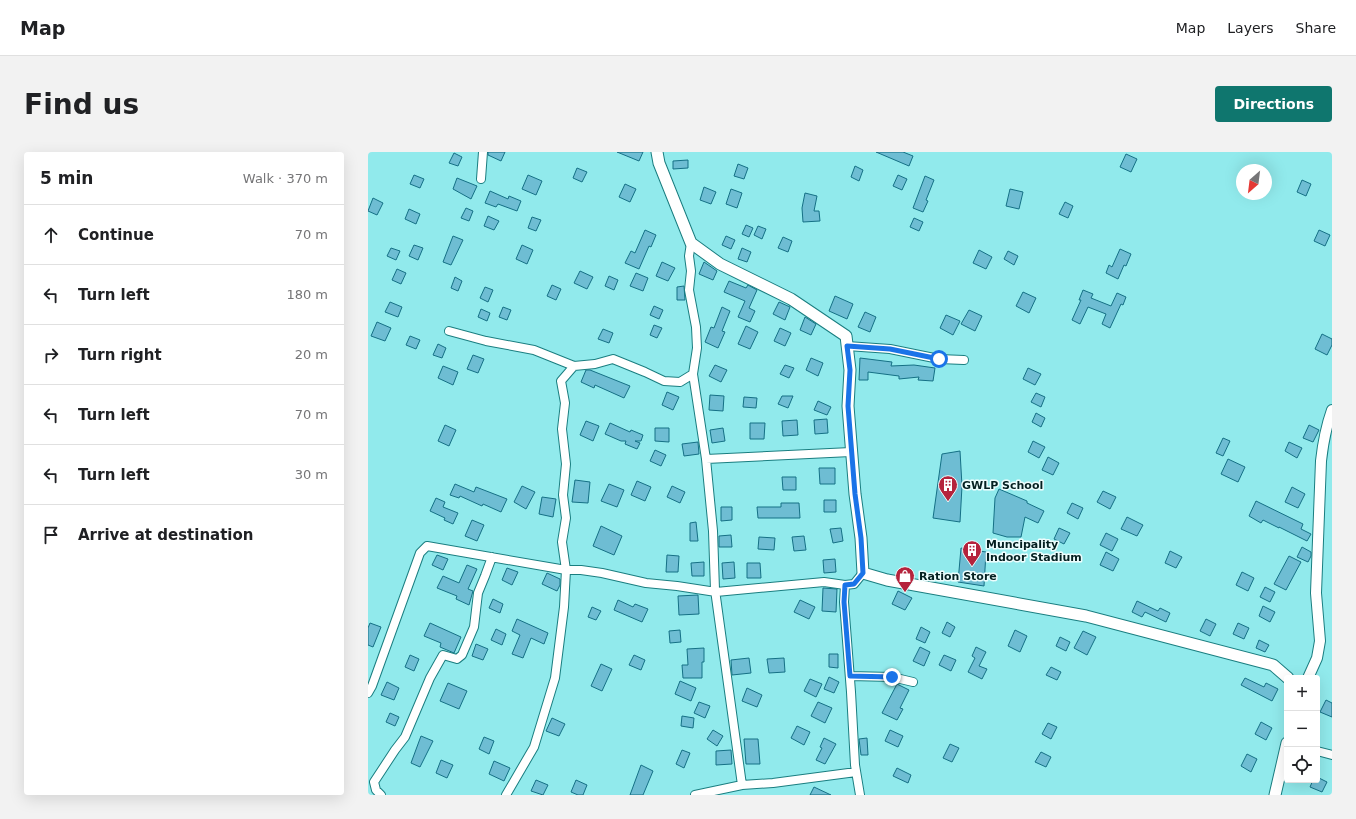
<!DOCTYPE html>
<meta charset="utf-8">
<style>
:root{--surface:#fff;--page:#f2f2f2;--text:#202124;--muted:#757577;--line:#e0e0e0;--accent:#0f766e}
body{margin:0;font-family:"DejaVu Sans",sans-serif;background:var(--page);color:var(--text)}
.controls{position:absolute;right:12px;bottom:12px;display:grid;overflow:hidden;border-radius:4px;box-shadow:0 4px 16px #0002}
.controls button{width:36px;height:36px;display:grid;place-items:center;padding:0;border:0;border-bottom:1px solid var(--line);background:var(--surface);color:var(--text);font:20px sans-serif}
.compass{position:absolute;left:868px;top:12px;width:36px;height:36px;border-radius:50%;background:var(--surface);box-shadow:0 4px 16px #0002;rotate:208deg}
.stop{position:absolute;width:12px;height:12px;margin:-9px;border:3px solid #1a73e8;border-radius:50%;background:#fff}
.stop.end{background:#1a73e8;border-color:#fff;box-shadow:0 1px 4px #0008}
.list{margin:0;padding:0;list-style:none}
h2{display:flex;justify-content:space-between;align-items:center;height:52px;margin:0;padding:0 16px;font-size:17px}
h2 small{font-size:13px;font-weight:400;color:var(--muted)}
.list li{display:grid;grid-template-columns:26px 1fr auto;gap:12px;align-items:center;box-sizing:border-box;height:60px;padding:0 16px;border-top:1px solid var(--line)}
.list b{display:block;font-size:15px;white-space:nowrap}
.list em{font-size:13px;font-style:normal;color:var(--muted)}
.icon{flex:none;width:22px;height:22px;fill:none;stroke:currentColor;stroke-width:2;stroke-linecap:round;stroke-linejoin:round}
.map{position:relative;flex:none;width:964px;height:643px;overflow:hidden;border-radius:4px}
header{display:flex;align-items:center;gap:24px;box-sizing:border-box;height:56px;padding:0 20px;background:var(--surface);border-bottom:1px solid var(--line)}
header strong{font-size:19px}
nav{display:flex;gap:22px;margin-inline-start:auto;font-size:14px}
.intro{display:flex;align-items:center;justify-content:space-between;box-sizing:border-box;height:96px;padding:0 24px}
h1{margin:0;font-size:28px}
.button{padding:10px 18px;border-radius:4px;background:var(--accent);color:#fff;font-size:14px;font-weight:700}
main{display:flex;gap:24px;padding:0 24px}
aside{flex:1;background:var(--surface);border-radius:4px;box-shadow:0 4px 16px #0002}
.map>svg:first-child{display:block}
.building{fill:#6ebdd3;stroke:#157085}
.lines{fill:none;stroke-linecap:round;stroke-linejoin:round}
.minor-casing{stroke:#1a7e80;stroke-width:10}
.tertiary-casing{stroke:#1a7e80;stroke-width:12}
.secondary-casing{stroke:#1a7e80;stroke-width:13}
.minor{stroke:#fff;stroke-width:8}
.tertiary{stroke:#fff;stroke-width:10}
.secondary{stroke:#fff;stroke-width:11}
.route{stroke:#1a73e8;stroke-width:5}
.labels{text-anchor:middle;stroke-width:3;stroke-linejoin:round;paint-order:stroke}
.poi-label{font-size:11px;font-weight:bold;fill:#042021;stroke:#edfdfd;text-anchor:start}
</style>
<header>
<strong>Map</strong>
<nav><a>Map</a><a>Layers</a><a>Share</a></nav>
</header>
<div class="intro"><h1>Find us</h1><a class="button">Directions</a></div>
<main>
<aside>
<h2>5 min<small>Walk · 370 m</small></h2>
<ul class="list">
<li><svg class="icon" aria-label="ahead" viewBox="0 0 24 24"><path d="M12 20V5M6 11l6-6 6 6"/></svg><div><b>Continue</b></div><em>70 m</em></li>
<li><svg class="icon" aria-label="left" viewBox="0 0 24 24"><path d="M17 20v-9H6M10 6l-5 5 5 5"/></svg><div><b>Turn left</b></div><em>180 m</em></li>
<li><svg class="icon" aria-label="right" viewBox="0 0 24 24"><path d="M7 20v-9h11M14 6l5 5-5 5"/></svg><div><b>Turn right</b></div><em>20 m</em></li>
<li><svg class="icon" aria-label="left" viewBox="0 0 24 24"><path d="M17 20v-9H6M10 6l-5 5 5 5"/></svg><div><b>Turn left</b></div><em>70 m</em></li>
<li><svg class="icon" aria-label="left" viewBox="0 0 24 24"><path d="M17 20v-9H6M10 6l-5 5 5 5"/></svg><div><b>Turn left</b></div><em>30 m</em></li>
<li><svg class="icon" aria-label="arrive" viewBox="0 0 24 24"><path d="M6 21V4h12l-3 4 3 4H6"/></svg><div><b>Arrive at destination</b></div></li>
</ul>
</aside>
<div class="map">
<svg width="964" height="643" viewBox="0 0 964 643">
<rect width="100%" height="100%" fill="#91eaec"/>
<path class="building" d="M120 0H137L133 9 120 3Z
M249 0H275L271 9Z
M508 0H535L545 4 541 14Z
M86 1 94 5 90 14 81 11Z
M758 2 769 7 763 20 752 15Z
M320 8V16L305 17V9Z
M370 12 380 16 376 27 366 24Z
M487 14 495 18 491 29 483 25Z
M209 16 219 20 214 30 205 26Z
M46 23 56 27 52 36 42 32Z
M160 23 174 29 168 43 154 37Z
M530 23 539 27 534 38 525 34Z
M557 24 566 28 558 48 560 49 555 60 545 56Z
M89 26 109 34 103 47 85 37Z
M934 28 943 32 938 44 929 40Z
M257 32 268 37 262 50 251 45Z
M336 35 348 40 343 52 332 48Z
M363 37 374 41 369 56 358 52Z
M642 37 655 40 651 57 638 54Z
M122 39 140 47 141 44 153 49 149 59 130 52 128 55 117 51Z
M437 41 449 44 446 59H451L452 69 435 70 434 56Z
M5 46 15 51 9 63 0 59Z
M697 50 705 54 700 66 691 62Z
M98 56 105 59 101 69 93 66Z
M41 57 52 62 48 72 37 67Z
M120 64 131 69 126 78 116 74Z
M164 65 173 68 168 79 160 76Z
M546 66 555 70 551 79 542 75Z
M378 73 385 76 381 85 374 82Z
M390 74 398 77 394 87 386 83Z
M277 78 288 83 283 95 281 94 271 117 257 111 263 99 267 101Z
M951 78 962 83 957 94 946 89Z
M85 84 95 88 83 113 75 110Z
M358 84 367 88 363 97 354 93Z
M415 85 424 89 420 100 410 96Z
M46 93 55 96 50 108 41 104Z
M154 93 165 98 159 112 148 107Z
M23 96 32 99 28 108 19 104Z
M374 96 383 100 379 110 370 107Z
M752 97 763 102 758 114 756 113 750 127 738 121 741 113 744 115Z
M611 98 624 105 618 117 605 111Z
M640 99 650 104 646 113 636 107Z
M294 110 307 116 300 129 288 124Z
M336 110 349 119 345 128 331 122Z
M29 117 38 121 33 132 24 128Z
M212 119 225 125 219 137 206 131Z
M268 121 280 126 275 139 262 134Z
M241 124 250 128 246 138 237 134Z
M87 125 94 129 90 139 83 136Z
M361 129 378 136 380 133 389 138 381 156 387 159 382 170 370 165 377 149 356 140Z
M184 133 193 137 188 148 179 144Z
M316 134 317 148H309V135Z
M117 135 125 138 120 150 112 146Z
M715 138 725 142 723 146 743 154 749 141 758 145 755 153 753 152 742 176 734 172 738 162 720 155 712 172 704 168 713 148H711Z
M655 140 668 146 661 161 648 154Z
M467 144 485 152 479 167 461 159Z
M22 150 34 155 30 165 17 160Z
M411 150 422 155 417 168 405 162Z
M286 154 295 158 291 167 282 163Z
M135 155 143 158 139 168 131 165Z
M354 155 362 159 354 179 357 180 350 196 337 190 343 175 346 176Z
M113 157 122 161 119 169 110 165Z
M601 158 614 164 607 179 593 172Z
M497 160 508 165 502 180 490 175Z
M578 163 592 169 585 183 572 176Z
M437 165 448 172 443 183 432 178Z
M9 170 23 176 17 189 3 184Z
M286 173 294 176 289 186 282 183Z
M378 174 390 180 382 197 370 192Z
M412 176 423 181 417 194 406 189Z
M235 177 245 181 241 191 230 187Z
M954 182 964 187V193L959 203 947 197Z
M42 184 52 188 48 197 38 193Z
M70 192 78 196 74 206 65 203Z
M105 203 116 207 110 221 99 217Z
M443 206 455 211 450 224 438 218Z
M492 206 524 210 523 214 546 213 567 216 565 229 550 228 551 225 531 227V224L500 220V228H491Z
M347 213 359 218 353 230 341 224Z
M417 213 426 216 421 226 412 222Z
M75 214 90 220 85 233 70 226Z
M660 216 673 222 667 233 655 227Z
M218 218H222L262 234 256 246 227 233 226 236 213 230Z
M299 240 311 245 305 258 294 253Z
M668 241 677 245 673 255 663 250Z
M342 243 356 244 355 259 341 258Z
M414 244H425L420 256 410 252Z
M376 245 389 246 388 256 375 255Z
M450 249 463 255 459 263 446 258Z
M668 261 677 266 673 275 664 270Z
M459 267 460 281 447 282 446 268Z
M429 268 430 283 415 284 414 269Z
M218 269 231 274 225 289 212 283Z
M242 271 262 280 263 278 275 283 273 289H267L272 291 269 297 257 292 258 289H253L237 282Z
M382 271H397L396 287H382Z
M77 273 88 278 81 294 70 289Z
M941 273 951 278 945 290 935 286Z
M287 276H301V290L287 289Z
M355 276 357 289 344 291 342 278Z
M855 286 862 289 855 304 848 301Z
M665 289 677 295 671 306 660 300Z
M330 290 331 302 316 304 314 292Z
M921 290 934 296 929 306 917 299Z
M287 298 298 303 293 314 282 309Z
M592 299 594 334 592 370 565 366 574 302Z
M680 305 691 311 685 323 674 318Z
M860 307 877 315 870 330 853 322Z
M451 316H467V332H452Z
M414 325H428V338H415Z
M207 328 222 330 220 351 204 350Z
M269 329 283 335 277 349 263 343Z
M87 332 106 340 108 335 139 347 133 360 115 352 114 354 92 344 91 346 82 343Z
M241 332 256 338 249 355 233 349Z
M154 334 167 340 158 357 146 350Z
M304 334 317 340 312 351 299 345Z
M924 335 937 342 930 356 917 350Z
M631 337 659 349V351L676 359 670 371 657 365 653 385H639L625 381 627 346Z
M735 339 748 345 742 357 729 350Z
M174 345 188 347 185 365 171 362Z
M68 346 77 350 75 355 90 361 85 372 76 368 77 366 62 359Z
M456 348H468V360H456Z
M888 349 935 372 933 377 943 382 939 389 911 375V376L895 368 893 371 881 364Z
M413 351H431L432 366H390L389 355H413Z
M704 351 715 356 710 367 699 361Z
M353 355H364V368L353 369Z
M759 365 775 373 769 384 753 377Z
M104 368 116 373 109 389 97 384Z
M328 370 330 389H322V371Z
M233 374 254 384 246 403 225 394Z
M473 376 475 389 465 391 462 377Z
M691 376 702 381 696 392 686 387Z
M738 381 750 387 744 399 732 393Z
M363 383 364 395H351V384Z
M436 384 438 398 426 399 424 385Z
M391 385 407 386 406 398 390 397Z
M934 395 943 400V404L940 410 929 405Z
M593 396 618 400 616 434 590 430Z
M802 399 814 405 808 416 797 411Z
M738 400 751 407 745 419 732 413Z
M69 403 80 407 75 418 64 413Z
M299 403 311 404 310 420H298Z
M921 404 933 410 918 438 906 432Z
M467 407 468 420 456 421 455 408Z
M336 410V424H324L323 411Z
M366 410 367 426 355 427 354 411Z
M379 411H392L393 426H379Z
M99 413 109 417 100 437 105 439 101 453 88 447 89 444 69 436 75 424 91 431Z
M139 416 150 420 144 433 134 428Z
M874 420 886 426 880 439 868 433Z
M179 421 192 427V433L189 439 174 432Z
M897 435 907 440 902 450 892 445Z
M455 436 469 437 468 460 454 459Z
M530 439 544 446 537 458 524 452Z
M330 443 331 462 311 463 310 444Z
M125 447 135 452 132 461 121 456Z
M250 448 265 455 267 452 280 457 274 470 246 458Z
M432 448 447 455 441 467 426 460Z
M769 449 790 459 792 456 802 461 798 470 777 460 774 465 764 460Z
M895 454 907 460 902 470 891 464Z
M224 455 233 459 228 468 220 465Z
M149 467 180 481 176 492 163 486 155 506 144 502 152 483 144 479Z
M838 467 848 472 842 484 832 479Z
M579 470 587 475 582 485 574 481Z
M2 471 13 475 5 495 0 493V476Z
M62 471 93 485 86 501 72 495 73 491 56 484Z
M870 471 881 476 876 487 865 482Z
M553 475 562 480 557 491 548 487Z
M128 477 138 482 134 493 123 488Z
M312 478 313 490 302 491 301 479Z
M647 478 659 484 652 500 640 494Z
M715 479 728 485 719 503 706 496Z
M692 485 702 490 698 499 688 494Z
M891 488 901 493 897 500 888 496Z
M108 492 120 497 115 508 104 504Z
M552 495 562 500 556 514 545 509Z
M608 495 618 500 611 514 619 517 614 527 600 520 607 506 604 504Z
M336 496V510H334V526H315L314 513H320L319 497Z
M461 502H470V516L461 515Z
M42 503 51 507 46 519 37 515Z
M266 503 277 508 273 518 261 513Z
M576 503 588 508 583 519 571 513Z
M381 506 383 521 364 523 363 508Z
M416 506 417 520 401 521 399 507Z
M233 512 244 517 234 539 223 534Z
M683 515 693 520 689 528 678 523Z
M461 525 471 530 466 541 456 537Z
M877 526 896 535 898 531 910 537 904 549 873 533Z
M442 527 454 532 448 545 436 539Z
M312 529 328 536 323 549 307 542Z
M19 530 31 536 26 548 13 543Z
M80 531 99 539 91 557 72 549Z
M529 532 541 538 532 556 535 557 529 568 514 561Z
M379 536 394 543 389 555 374 549Z
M958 548 964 551V565L952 560Z
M331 550 342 554 337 566 326 561Z
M450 550 464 556 457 571 443 564Z
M22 561 31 565 27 574 18 570Z
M314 564 326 566 325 576 313 574Z
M184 566 197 572 191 584 178 579Z
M893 570 904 576 898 588 887 582Z
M680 571 689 575 683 587 674 582Z
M429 574 442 580 436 593 423 586Z
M345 578 355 584 349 594 339 587Z
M522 578 535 584 530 595 517 589Z
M53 584 65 589 52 615 43 611Z
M116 585 126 589 121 602 111 597Z
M456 586 468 592 457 612 448 608 454 596 452 595Z
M499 586 500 603H493L491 587Z
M376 587H390L392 612H378Z
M582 592 591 596 584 610 575 606Z
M314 598 322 601 316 616 308 612Z
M363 598 364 612 348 613V599Z
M673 600 683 605 678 615 667 610Z
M879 602 889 607 883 620 873 614Z
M73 608 85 613 79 626 68 621Z
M126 609 142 616 136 629 121 622Z
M273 613 285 619 275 643H262Z
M529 616 543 623 540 631 525 624Z
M949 625 959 630 954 640 942 635 945 628H949Z
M168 628 180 633 175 643 163 639Z
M208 628 219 633 215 643H210L203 640Z
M446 635 463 643H442Z"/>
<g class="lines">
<defs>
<path id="minor" d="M113 27 115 0
M81 179 118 189 166 198 206 214
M479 194 522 197 571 207 596 208
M325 222 338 307 345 379 347 438 374 633
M338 307 483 300
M482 524 524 525 545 530
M0 541 4 534 52 401 59 394 198 418H213L234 421 278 431 309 434 348 440 456 430 477 433
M949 599 964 603
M13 643 8 638 6 630 27 598 37 585 62 526 75 503 89 507 94 503 106 475 110 441 117 424 124 405
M138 643 166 595 187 526 196 455 198 418 194 390 198 366 195 343 198 312 194 277 197 251 193 229 206 214 227 212 245 207 277 220 296 229 312 230 325 222 329 196 328 175 321 138 323 119 321 104 323 91
M327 643 374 633 405 631 488 620
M492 643 487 613 483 540 476 450 477 433 486 432 495 421"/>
<path id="tertiary" d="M940 526 949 506 952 489 948 441 953 309C955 291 958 275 964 258"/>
<path id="secondary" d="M289 0 291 11 323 91 352 112 423 147 478 184 482 218 480 254 487 342 493 386 495 421 519 428 718 464 905 513 920 526
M907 643 919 591"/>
</defs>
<use href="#minor" class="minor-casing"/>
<use href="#tertiary" class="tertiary-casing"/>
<use href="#secondary" class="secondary-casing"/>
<use href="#minor" class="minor"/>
<use href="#tertiary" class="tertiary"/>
<use href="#secondary" class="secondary"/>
</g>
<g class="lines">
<path class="route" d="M524 525 482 524 476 450 477 433 486 432 495 421 493 386 487 342 480 254 482 218 479 194 522 197 571 207"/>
</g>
<defs>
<symbol id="building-pin" viewBox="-11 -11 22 30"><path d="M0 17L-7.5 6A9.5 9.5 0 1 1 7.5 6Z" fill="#b5233c" stroke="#edfdfd"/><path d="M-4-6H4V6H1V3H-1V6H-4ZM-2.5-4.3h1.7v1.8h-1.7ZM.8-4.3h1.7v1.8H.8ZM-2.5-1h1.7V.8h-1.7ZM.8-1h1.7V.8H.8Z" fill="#fff"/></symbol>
<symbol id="shop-pin" viewBox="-11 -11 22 30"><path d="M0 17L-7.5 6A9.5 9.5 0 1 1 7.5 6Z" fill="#b5233c" stroke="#edfdfd"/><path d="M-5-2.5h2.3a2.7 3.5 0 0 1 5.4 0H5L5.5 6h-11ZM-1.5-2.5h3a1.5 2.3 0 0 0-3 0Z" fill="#fff"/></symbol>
</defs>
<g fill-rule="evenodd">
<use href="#building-pin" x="569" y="322" width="22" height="30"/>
<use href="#building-pin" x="593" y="387" width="22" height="30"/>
<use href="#shop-pin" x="526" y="413" width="22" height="30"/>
</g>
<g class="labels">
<g class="poi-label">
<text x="594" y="337">GWLP School</text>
<text x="618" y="396">Muncipality<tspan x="618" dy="13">Indoor Stadium</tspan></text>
<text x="551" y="428">Ration Store</text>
</g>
</g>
</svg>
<div class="controls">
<button>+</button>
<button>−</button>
<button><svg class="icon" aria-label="locate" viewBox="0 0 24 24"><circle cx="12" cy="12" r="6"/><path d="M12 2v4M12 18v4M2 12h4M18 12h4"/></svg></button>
</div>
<svg class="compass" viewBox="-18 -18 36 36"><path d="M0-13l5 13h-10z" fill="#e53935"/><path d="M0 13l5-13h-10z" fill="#757577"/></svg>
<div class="stop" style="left:571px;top:207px"></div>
<div class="stop end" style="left:524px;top:525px"></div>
</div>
</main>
